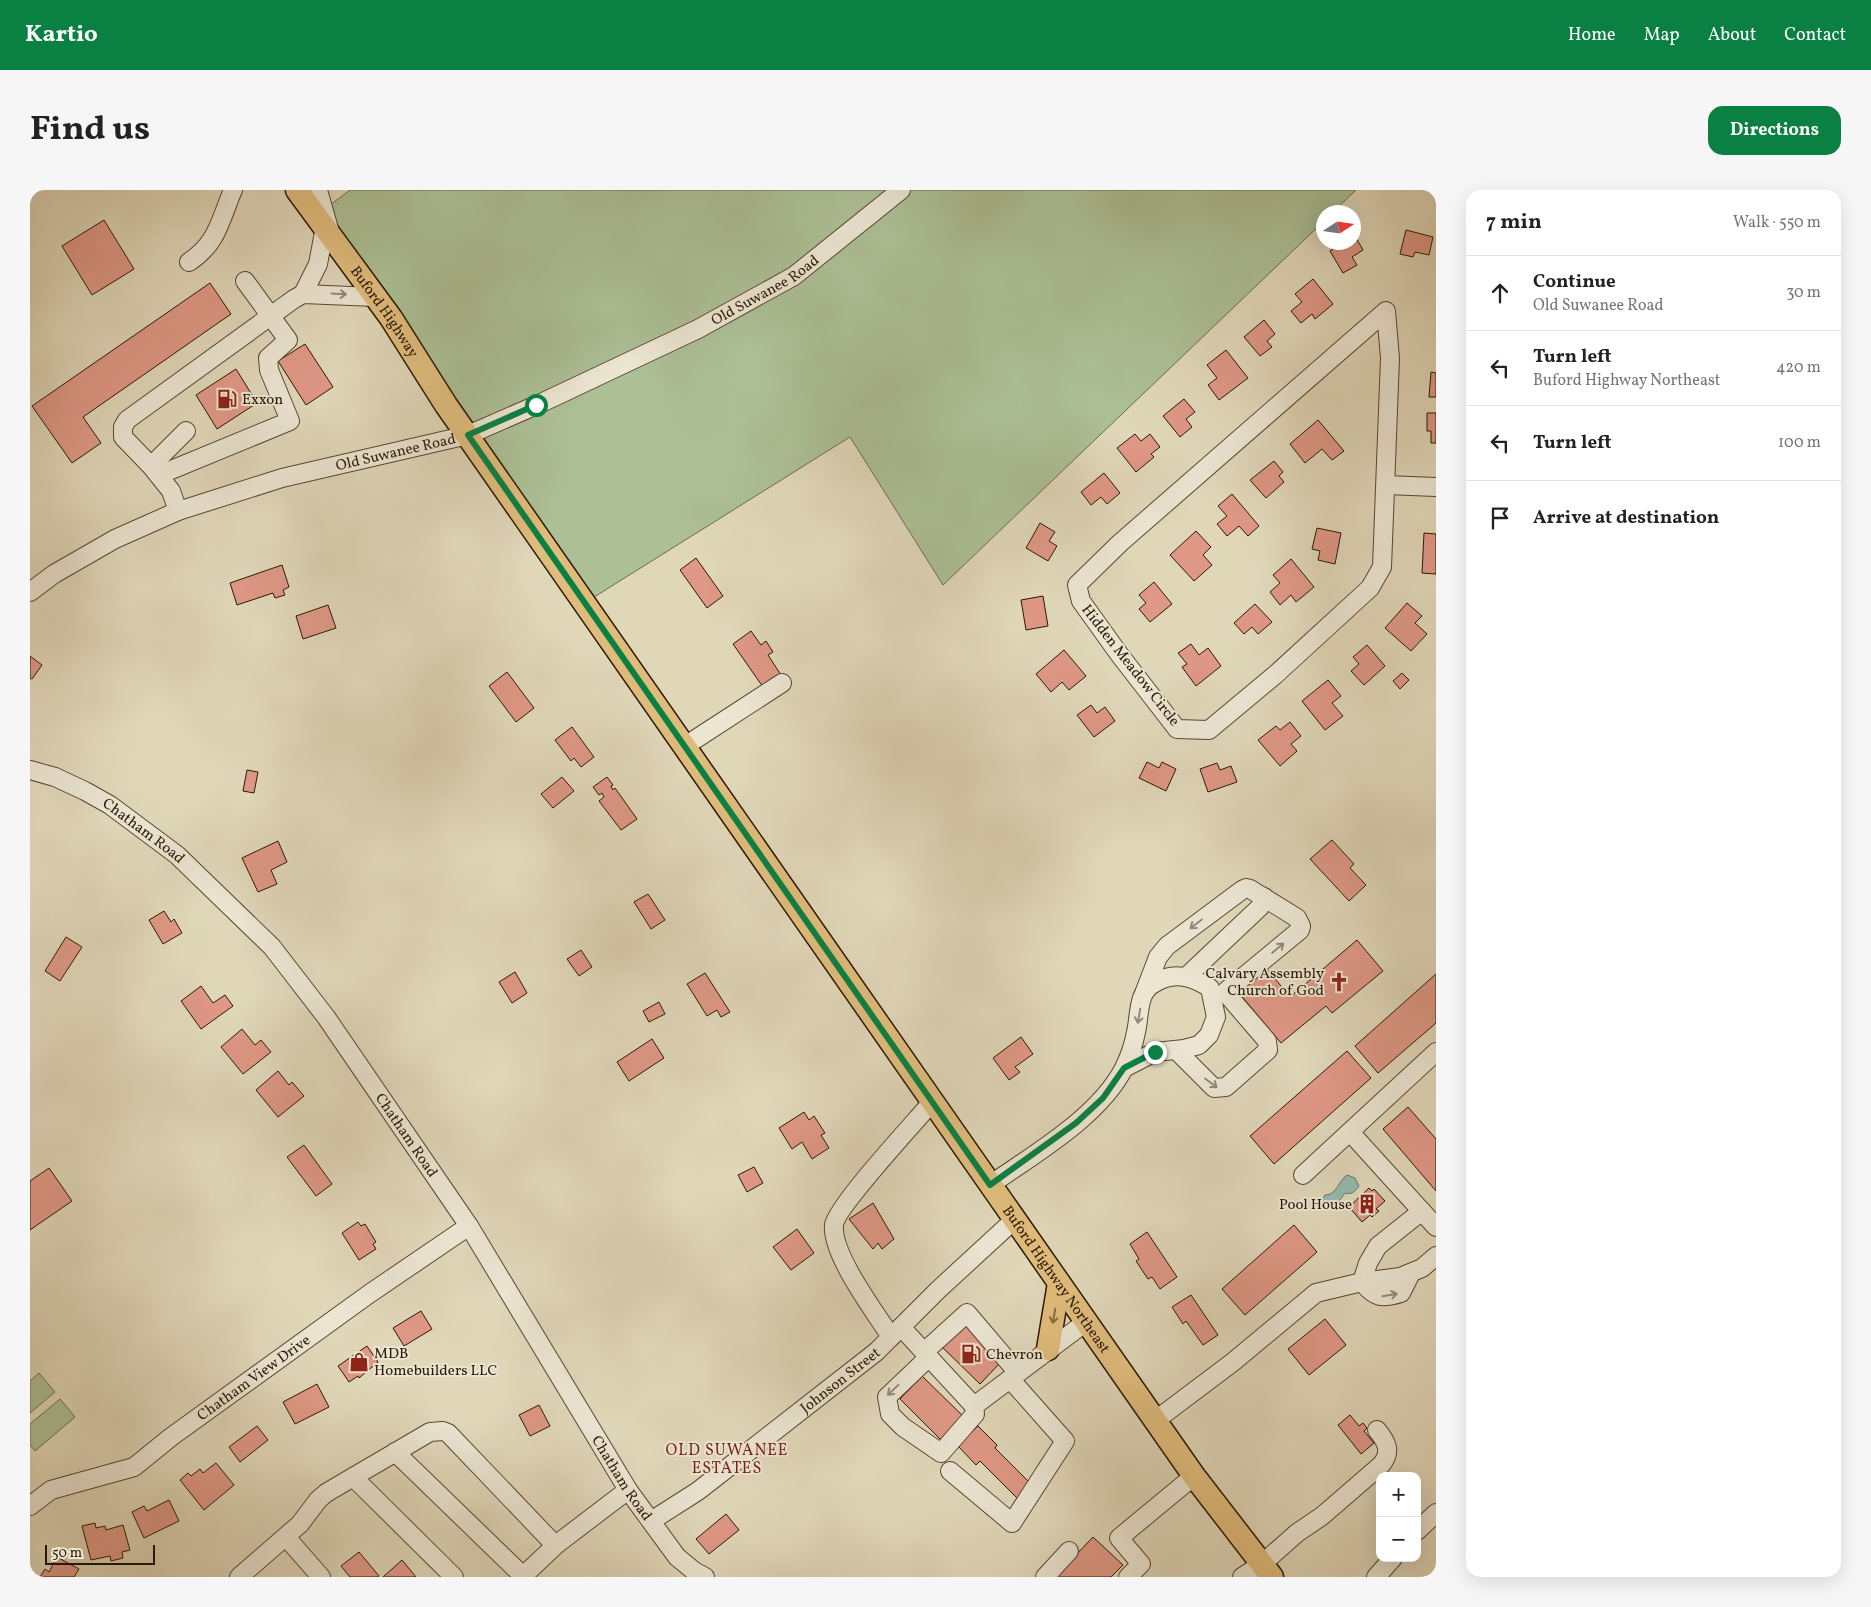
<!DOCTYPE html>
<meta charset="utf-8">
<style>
:root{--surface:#fff;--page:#f6f6f6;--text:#222;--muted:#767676;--line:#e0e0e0;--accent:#0b8043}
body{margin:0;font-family:Vollkorn,serif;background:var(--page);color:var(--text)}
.controls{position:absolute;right:15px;bottom:15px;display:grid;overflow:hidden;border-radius:10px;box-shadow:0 5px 20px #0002}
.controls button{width:45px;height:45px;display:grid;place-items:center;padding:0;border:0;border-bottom:1px solid var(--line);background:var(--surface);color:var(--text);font:25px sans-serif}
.compass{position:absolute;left:1286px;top:15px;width:45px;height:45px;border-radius:50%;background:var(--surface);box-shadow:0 5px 20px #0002;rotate:78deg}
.scale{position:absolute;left:15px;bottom:12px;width:110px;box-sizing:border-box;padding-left:5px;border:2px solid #2b1903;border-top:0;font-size:14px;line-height:18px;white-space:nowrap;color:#2b1903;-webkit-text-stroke:4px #ebe5d2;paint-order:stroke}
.stop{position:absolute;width:15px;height:15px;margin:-11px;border:4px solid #0b8043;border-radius:50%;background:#fff}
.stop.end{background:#0b8043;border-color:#fff;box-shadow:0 1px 5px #0008}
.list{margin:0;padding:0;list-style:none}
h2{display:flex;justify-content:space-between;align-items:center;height:65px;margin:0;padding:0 20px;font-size:21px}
h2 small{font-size:16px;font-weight:400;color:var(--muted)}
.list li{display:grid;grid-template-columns:32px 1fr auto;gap:15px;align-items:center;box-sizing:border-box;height:75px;padding:0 20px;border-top:1px solid var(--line)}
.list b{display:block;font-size:19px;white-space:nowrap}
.list p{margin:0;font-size:16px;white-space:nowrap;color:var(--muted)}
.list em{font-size:16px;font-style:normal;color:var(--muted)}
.icon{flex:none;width:28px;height:28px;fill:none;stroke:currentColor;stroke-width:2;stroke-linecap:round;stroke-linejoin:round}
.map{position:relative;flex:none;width:1406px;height:1387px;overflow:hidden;border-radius:15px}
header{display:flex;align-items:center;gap:30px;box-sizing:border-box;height:70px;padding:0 25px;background:var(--accent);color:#fff}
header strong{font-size:24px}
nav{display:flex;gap:28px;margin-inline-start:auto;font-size:18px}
.intro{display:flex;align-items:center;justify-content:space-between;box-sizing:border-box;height:120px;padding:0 30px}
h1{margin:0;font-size:35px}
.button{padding:12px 22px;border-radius:15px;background:var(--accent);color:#fff;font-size:18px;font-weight:700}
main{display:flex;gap:30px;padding:0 30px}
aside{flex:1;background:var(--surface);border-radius:15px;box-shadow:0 5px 20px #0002}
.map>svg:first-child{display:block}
.green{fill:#acbf95;stroke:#6c6c4c}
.water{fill:#94baae;stroke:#6a7a6a}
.building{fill:#df9886;stroke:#2b1903}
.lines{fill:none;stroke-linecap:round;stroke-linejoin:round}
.minor-casing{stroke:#584830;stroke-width:20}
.major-casing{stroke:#2b1903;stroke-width:25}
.minor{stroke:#ebe5d2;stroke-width:18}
.major{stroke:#e0bc7c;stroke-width:22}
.oneway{stroke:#958975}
.oneway2{stroke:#866a40}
.route{stroke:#0b8043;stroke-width:6}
.labels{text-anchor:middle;stroke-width:4;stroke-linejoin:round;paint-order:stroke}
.street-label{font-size:15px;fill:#2b1903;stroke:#ebe5d2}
.poi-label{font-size:15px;fill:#2b1903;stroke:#ebe5d2;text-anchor:start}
.neighbourhood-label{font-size:16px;letter-spacing:1px;fill:#7a1f14;stroke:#ebe5d2}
</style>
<header>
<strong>Kartio</strong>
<nav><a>Home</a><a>Map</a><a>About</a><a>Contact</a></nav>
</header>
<div class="intro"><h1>Find us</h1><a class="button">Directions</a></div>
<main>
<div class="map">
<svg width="1406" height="1387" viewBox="0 0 1406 1387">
<rect width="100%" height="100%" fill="#e0d7b9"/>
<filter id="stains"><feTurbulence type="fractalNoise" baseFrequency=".004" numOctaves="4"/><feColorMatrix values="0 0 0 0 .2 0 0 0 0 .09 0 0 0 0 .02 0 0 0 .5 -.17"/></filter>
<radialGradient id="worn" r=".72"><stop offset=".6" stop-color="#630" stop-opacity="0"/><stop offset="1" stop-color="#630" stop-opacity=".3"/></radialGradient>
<path class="green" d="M320 0H1326L1303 22H1294L1293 32 913 395 820 247 561 409 292 21Z
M9 1183 25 1202 0 1223V1191Z
M30 1209 45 1227 5 1261 0 1255V1234Z"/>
<path class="water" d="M1317 985 1325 988 1329 996C1325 1002 1321 1005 1315 1003L1310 1010 1308 1018 1304 1019 1294 1012 1292 1009 1295 1005C1307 1005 1308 991 1317 985Z"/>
<path class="building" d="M74 30 104 79 62 105 32 56Z
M1376 40 1403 47 1399 65 1385 62 1383 67 1370 64Z
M1325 46 1333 60 1322 67 1327 75 1313 83 1300 61 1314 52H1324Z
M1283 89 1303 114 1285 129 1282 124 1271 133 1261 121 1272 112 1265 104Z
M180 93 201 124 53 227 71 253 42 273 2 216Z
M1234 130 1245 144 1237 151 1242 157 1230 166 1214 147Z
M275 154 303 197 276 215 248 171Z
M1196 160 1218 188 1189 210 1178 195 1187 188 1177 175Z
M206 179 227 213 187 239 166 205Z
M1401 182 1406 183V207H1399Z
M1154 209 1165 222 1156 229 1162 237 1150 247 1133 226Z
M1397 223H1406V253H1401V241H1397Z
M1288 230 1314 261 1302 270 1292 259 1275 273 1260 254Z
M1105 244 1111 251 1120 244 1130 257 1121 264 1124 267 1106 282 1087 258Z
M1244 271 1253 282 1249 286 1254 292 1236 308 1220 290Z
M1074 283 1090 303 1077 314 1071 307 1061 315 1051 302Z
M1202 304 1229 336 1218 346 1209 336 1197 346 1187 334 1197 326 1188 316Z
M1010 333 1025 342 1019 351 1027 356 1018 371 996 358Z
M1287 338 1311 343 1305 374 1288 370 1290 361 1282 359Z
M1166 341 1181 357 1173 365 1182 375 1164 391 1140 365Z
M1394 343 1406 344V384L1392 383Z
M666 368 693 406 677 418 650 380Z
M1261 369 1284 397 1266 412 1261 405 1250 415 1240 402 1250 393 1243 385Z
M252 375 259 397 253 400 255 405 245 408 243 403 207 415 200 393Z
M1124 392 1142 414 1120 432 1109 419 1116 413 1109 405Z
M1013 406 1018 436 996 440 991 410Z
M1377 413 1392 426 1385 433 1397 444 1381 461 1355 438Z
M1225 414 1242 432 1228 444 1222 437 1214 444 1204 433Z
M298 415 306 438 273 449 266 426Z
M721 441 731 455 736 451 743 462 738 465 751 485 733 497 703 454Z
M1161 454 1169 465 1178 458 1191 476 1166 496 1152 477 1157 474 1148 463Z
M1337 455 1355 476 1334 495 1321 481 1329 474 1323 467Z
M1034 460 1056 486 1039 500 1032 492 1021 502 1006 484Z
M0 466 12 475 2 489 0 488Z
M477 482 504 518 486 532 459 496Z
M1372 483 1379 490 1370 499 1363 491Z
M1298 490 1311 506 1302 513 1313 526 1295 540 1272 511Z
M1061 515 1067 523 1075 517 1085 531 1064 547 1047 525Z
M1260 532 1271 546 1261 554 1267 561 1250 576 1228 550 1246 536 1250 540Z
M542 537 564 567 551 577 544 568 541 571 525 550Z
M1117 572 1129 578 1132 572 1146 579 1136 601 1109 588Z
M1187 573 1190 580 1201 576 1207 592 1178 602 1170 579Z
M217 580 228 582 224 603 213 601Z
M532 587 544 601 523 618 511 604Z
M577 587 583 595 581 596 583 600 585 598 607 629 591 640 569 611 574 607 572 603 569 605 563 597Z
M1302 650 1324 674 1320 678 1336 695 1319 711 1280 669Z
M248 651 257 672 241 680 247 694 228 702 212 668Z
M618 704 635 730 621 739 604 712Z
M134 721 141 732 144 729 152 743 133 754 119 730Z
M36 747 52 757 30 791 15 781Z
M1327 750 1353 781 1302 823 1296 816 1251 853 1209 803 1237 779 1260 807Z
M551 760 562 777 549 786 537 769Z
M485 782 497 803 482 813 469 792Z
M675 783 700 822 691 827 687 820 677 826 657 794Z
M1406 784V833L1348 883 1325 856Z
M171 796 183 813 195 805 203 816 171 839 151 811Z
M629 812 635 824 619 832 613 821Z
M212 839 225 855 231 850 241 862 213 884 191 857Z
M991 847 1003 864 985 877 990 882 979 890 963 868Z
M622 849 634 868 599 891 587 872Z
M1317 861 1341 888 1244 974 1220 946Z
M248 881 259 895 262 892 274 906 248 927 226 900Z
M1378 917 1406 949V1001L1353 939Z
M774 922 779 930 784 926 795 943 791 945 799 958 782 969 772 952 762 959 749 938Z
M274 955 302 994 286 1006 257 967Z
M724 977 733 993 717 1002 708 985Z
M19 978 42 1011 0 1040V991Z
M1339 998 1342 1001 1344 999 1355 1011 1346 1019 1349 1021 1342 1027 1340 1025 1332 1032 1319 1017Z
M843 1013 864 1049 852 1059 848 1053 843 1059 819 1029Z
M328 1032 331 1036 335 1034 346 1052 343 1054 346 1059 329 1070 312 1043Z
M1264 1035 1287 1062 1215 1125 1192 1099Z
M767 1039 784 1063 761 1080 743 1057Z
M1117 1042 1147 1087 1130 1099 1122 1087 1118 1089 1106 1071 1109 1069 1100 1054Z
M1161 1105 1188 1145 1173 1155 1156 1131 1153 1134 1142 1117Z
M391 1121 402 1139 374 1156 363 1138Z
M1295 1129 1316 1155 1279 1185 1258 1159Z
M933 1133 971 1172 950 1194 911 1156Z
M337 1156 348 1172 329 1188 328 1186 319 1192 308 1176Z
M892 1186 936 1229 913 1252 870 1209Z
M287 1194 299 1217 265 1234 253 1212Z
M509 1215 520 1236 500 1246 489 1225Z
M1320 1225 1329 1236 1333 1233 1337 1238 1334 1241 1344 1253 1331 1264 1308 1235Z
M227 1236 238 1250 210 1272 199 1257Z
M948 1236 967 1255 965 1258 1003 1296 989 1310 950 1271 946 1275 928 1256Z
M186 1273 204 1295 174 1320 150 1290 158 1283 161 1286 170 1279 173 1283Z
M139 1310 149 1331 114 1348 102 1322 114 1316 117 1321Z
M696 1324 709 1340 679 1364 666 1349Z
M65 1333 66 1338 75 1336 76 1340 93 1335 100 1360 92 1362 93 1368 81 1371 80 1366 61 1370 52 1336Z
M1063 1347 1093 1375 1081 1387H1028L1026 1386Z
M329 1362 349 1386 347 1387H320L311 1376Z
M27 1367 49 1379 44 1387H10L15 1379 19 1382Z
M372 1370 386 1387H353Z"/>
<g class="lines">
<defs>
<g id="minor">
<path d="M288 0 299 39"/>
<path d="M159 72C188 53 190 30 203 0"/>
<path d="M273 104 288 74 295 37"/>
<path d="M1356 121 1360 168 1352 377 1340 398 1245 485 1179 540 1147 539 1089 464 1051 411 1047 395 1090 353Z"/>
<path d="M121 276 156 241"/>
<path d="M129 285 260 231 239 180 238 168 258 150 215 91"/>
<path d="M1356 295 1406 297"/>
<path d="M148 321 141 301 121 276 93 247V237L97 230 264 109 273 104 345 107"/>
<path id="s1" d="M0 402 24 384 85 349 148 321 252 288 438 245 509 214 668 139 764 86 871 0"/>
<path d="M655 556 752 493"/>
<path id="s2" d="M0 580 25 587 55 601 80 615 147 665 242 757 296 827 439 1036 598 1300 647 1367 664 1381 675 1387"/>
<path d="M1156 787 1230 717 1234 707"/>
<path d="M1115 801 1128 767 1137 756 1212 700 1216 698 1220 699 1267 728 1271 736 1270 740 1195 802 1237 851 1238 860 1196 897 1184 898 1146 860"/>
<path d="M1320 942 1406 1037"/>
<path d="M1273 985 1406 862"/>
<path d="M960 995C1004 964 1069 927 1094 878 1099 868 1104 853 1106 842 1110 826 1107 803 1123 794 1143 781 1161 786 1180 798L1186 827 1179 845 1169 855 1154 859 1125 862 1094 878"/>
<path d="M1381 1083 1371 1103C1352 1109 1345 1108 1332 1092L1338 1073 1348 1056 1392 1021"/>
<path d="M871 1137 944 1216 1056 1132"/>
<path d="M861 1147C845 1122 801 1064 804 1035 806 1017 886 931 902 912"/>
<path d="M894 1162 937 1123 988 1183"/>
<path d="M899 1167 857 1207 860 1224 873 1237 911 1263 945 1224 944 1216"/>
<path d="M1126 1230 1203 1172 1286 1103 1332 1092 1370 1087 1392 1078 1406 1066"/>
<path d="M365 1262 493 1386"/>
<path d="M920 1281 982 1333 1035 1251 980 1189"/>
<path d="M323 1287 424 1387"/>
<path id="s3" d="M0 1316 21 1300 104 1277 141 1247 339 1104 439 1036"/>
<path id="s4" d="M621 1331 668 1301 846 1162 908 1100 984 1030"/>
<path d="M1387 1341 1406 1323"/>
<path d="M256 1347 291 1387"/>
<path d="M209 1387 270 1334 288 1310 296 1303 400 1242 413 1241 418 1243 525 1355"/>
<path d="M492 1387 527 1354 598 1300"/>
<path d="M1015 1387 1039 1361"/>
<path d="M1098 1387 1111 1374 1089 1348 1164 1286"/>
<path d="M1212 1387 1232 1374 1267 1343 1292 1326 1351 1275C1362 1262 1357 1252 1347 1240"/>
<path d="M1346 1387 1363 1368"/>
</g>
<g id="major">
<path id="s5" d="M267 0 361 128 416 215 1164 1286 1242 1387"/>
<path d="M1018 1159 1029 1093"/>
</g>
</defs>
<use href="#minor" class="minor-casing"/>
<use href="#major" class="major-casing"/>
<use href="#minor" class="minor"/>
<use href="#major" class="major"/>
</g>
<defs><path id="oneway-shaft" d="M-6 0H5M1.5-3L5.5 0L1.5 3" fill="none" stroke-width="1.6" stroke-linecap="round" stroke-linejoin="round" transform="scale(1.25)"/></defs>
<g class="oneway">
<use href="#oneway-shaft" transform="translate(309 104) rotate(3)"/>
<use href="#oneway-shaft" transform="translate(1166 734) rotate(143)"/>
<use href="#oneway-shaft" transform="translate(1248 758) rotate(-40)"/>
<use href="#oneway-shaft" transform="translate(1109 826) rotate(100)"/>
<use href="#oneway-shaft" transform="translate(1181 893) rotate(37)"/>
<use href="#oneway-shaft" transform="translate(1360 1105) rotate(-9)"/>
<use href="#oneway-shaft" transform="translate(863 1200) rotate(137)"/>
</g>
<use class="oneway2" href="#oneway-shaft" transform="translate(1024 1126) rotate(100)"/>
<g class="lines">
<path class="route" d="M506 215 438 245 960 995 1046 933 1073 908 1094 878 1125 862"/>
</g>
<defs>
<symbol id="fuel-bare" viewBox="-9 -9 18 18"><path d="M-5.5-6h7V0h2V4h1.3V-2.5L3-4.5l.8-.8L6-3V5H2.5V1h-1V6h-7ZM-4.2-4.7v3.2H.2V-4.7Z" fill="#8f2418" stroke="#ebe5d2" stroke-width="2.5" paint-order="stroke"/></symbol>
<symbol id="church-bare" viewBox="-9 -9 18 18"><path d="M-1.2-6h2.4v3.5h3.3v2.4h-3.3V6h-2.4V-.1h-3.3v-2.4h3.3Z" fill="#8f2418" stroke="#ebe5d2" stroke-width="2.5" paint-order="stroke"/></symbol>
<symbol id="building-bare" viewBox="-9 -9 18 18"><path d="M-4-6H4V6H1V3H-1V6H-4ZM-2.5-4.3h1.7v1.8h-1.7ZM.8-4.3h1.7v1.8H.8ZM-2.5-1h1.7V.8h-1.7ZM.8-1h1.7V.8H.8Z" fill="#8f2418" stroke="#ebe5d2" stroke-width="2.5" paint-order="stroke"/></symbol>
<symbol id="shop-bare" viewBox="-9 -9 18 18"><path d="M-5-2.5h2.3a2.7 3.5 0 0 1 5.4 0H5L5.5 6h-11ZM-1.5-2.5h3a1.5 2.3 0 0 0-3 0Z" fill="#8f2418" stroke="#ebe5d2" stroke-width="2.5" paint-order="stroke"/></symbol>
</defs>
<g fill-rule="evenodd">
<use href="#fuel-bare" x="183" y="195" width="28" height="28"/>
<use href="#church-bare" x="1295" y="778" width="28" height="28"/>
<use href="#building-bare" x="1323" y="1000" width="28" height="28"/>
<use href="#fuel-bare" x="927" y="1150" width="28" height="28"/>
<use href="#shop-bare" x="315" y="1158" width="28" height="28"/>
</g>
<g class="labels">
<g class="street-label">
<text dy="5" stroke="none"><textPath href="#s1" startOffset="800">Old Suwanee Road</textPath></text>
<text dy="5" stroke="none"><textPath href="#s5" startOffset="150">Buford Highway</textPath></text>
<text dy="5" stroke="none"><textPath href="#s1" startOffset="395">Old Suwanee Road</textPath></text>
<text transform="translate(1101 475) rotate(52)" y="5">Hidden Meadow Circle</text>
<text dy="5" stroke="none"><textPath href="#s2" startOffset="130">Chatham Road</textPath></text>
<text dy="5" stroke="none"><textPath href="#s2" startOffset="535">Chatham Road</textPath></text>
<text dy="5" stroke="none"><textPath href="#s5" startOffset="1328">Buford Highway Northeast</textPath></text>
<text dy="5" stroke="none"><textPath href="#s3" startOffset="262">Chatham View Drive</textPath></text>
<text dy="5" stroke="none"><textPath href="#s4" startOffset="236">Johnson Street</textPath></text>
<text dy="5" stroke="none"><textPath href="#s2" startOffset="940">Chatham Road</textPath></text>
</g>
<g class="poi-label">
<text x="212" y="214">Exxon</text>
<text x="1294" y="788" text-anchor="end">Calvary Assembly<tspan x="1294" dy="17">Church of God</tspan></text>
<text x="1322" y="1019" text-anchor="end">Pool House</text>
<text x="344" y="1168">MDB<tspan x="344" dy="17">Homebuilders LLC</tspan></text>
<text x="956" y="1169">Chevron</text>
</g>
<g class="neighbourhood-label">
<text x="697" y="1265">OLD SUWANEE<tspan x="697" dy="18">ESTATES</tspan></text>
</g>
</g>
<rect width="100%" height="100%" filter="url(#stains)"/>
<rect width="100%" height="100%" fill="url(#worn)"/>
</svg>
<div class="controls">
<button>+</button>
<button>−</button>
</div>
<svg class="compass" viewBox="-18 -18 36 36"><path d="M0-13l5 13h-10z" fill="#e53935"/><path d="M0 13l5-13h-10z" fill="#767676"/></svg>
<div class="scale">50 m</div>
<div class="stop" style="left:506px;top:215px"></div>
<div class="stop end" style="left:1125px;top:862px"></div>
</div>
<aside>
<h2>7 min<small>Walk · 550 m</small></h2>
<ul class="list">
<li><svg class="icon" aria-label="ahead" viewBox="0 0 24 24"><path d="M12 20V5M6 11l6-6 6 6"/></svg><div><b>Continue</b><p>Old Suwanee Road</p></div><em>30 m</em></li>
<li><svg class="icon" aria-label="left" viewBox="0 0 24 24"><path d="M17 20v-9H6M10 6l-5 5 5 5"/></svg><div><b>Turn left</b><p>Buford Highway Northeast</p></div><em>420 m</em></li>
<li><svg class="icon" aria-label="left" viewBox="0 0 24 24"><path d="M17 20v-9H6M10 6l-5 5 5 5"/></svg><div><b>Turn left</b></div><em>100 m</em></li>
<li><svg class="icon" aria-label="arrive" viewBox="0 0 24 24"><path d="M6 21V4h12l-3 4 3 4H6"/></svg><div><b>Arrive at destination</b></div></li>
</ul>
</aside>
</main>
